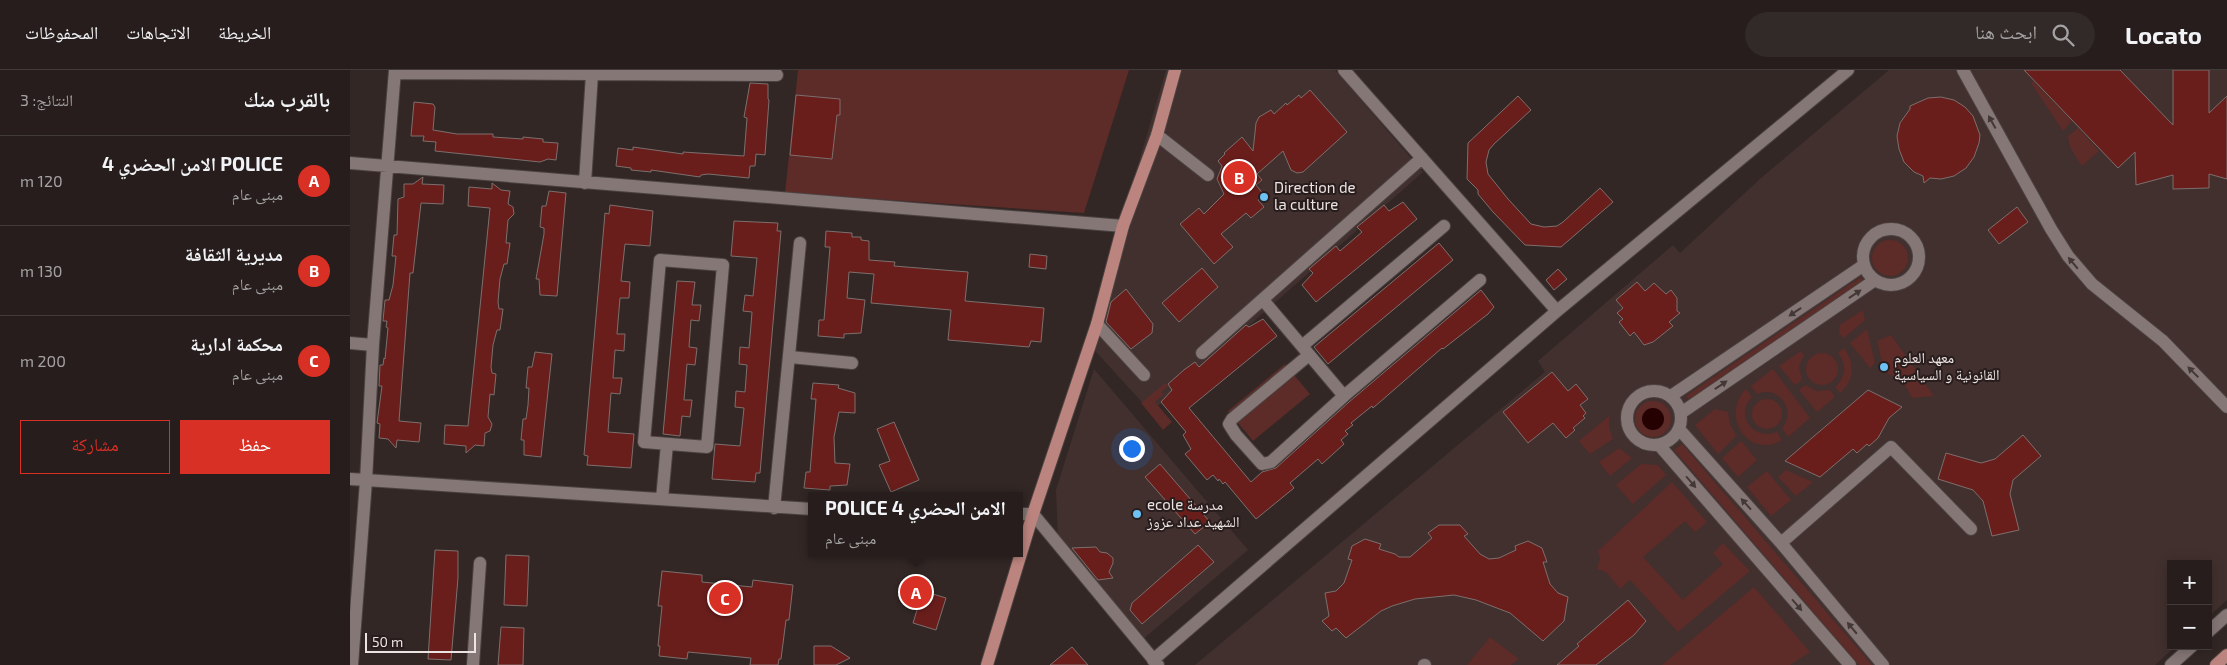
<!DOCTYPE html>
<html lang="ar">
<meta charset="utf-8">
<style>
:root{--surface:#261d1c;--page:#322a29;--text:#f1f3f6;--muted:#a4a2a3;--line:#423b3b;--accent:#d93025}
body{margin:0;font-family:"Exo 2","Noto Naskh Arabic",sans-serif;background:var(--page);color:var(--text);direction:rtl}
.controls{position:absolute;right:15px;bottom:15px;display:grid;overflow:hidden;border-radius:0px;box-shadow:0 2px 12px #0003}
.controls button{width:45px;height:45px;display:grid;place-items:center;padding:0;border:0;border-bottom:1px solid var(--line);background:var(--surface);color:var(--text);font:25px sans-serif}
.scale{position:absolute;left:15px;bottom:12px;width:111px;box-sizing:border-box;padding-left:5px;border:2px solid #ebe4e3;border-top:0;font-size:14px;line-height:18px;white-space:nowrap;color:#ebe4e3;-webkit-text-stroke:4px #281d1c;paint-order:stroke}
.you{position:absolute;left:781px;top:378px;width:18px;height:18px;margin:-12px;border:4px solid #fff;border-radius:50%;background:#1a73e8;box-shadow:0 0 0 8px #1a73e833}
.badge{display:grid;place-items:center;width:32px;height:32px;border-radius:50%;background:var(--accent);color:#fff;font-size:16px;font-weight:700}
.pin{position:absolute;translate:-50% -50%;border:2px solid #fff;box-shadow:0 1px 5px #0006}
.popup{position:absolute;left:458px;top:422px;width:215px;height:65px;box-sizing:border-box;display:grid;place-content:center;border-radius:0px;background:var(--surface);filter:drop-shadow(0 1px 4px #0005);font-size:16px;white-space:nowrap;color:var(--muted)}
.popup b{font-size:19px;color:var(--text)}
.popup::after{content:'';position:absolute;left:50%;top:100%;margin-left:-10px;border:10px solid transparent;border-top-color:var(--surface)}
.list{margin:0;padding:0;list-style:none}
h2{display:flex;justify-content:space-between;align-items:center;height:65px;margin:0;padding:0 20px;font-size:21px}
h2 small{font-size:16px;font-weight:400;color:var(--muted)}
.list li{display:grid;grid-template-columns:32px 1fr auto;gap:15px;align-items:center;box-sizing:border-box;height:90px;padding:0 20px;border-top:1px solid var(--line)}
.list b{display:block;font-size:19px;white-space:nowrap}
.list p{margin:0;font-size:16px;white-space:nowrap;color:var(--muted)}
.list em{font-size:16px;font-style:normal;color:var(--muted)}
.actions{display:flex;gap:10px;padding:15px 20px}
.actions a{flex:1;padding:11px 0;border:1px solid var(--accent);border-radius:0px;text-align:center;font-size:18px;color:var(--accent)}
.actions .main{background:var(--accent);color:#fff}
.icon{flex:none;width:28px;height:28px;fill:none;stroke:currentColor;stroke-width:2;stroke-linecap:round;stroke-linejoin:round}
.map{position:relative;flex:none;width:1877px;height:595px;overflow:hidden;direction:ltr}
header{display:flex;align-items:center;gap:30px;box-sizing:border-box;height:70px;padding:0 25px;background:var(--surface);border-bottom:1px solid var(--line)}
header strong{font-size:24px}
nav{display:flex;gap:28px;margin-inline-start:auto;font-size:18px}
.search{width:350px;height:45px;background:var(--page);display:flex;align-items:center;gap:12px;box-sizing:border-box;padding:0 18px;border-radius:28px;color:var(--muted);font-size:19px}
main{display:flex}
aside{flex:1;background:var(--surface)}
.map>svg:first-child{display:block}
.built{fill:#41302e}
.green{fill:#5d2b28}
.water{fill:#250102}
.building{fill:#6a1e1c;stroke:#7c6f6d}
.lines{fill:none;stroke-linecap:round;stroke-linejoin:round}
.minor-casing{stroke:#4b4241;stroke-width:14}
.major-casing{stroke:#4b4241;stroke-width:14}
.minor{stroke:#857776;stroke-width:12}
.major{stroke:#bc847e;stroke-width:12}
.oneway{fill:#443837}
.poi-dot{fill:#6dc2f3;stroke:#281d1c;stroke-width:2}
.labels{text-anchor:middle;stroke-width:4;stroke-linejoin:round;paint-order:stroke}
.poi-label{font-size:15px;fill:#ebe4e3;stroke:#281d1c;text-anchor:start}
</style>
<header>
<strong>Locato</strong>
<div class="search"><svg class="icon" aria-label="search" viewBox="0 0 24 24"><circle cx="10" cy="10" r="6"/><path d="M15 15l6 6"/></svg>ابحث هنا</div>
<nav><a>الخريطة</a><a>الاتجاهات</a><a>المحفوظات</a></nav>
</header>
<main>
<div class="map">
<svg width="1877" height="595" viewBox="0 0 1877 595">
<rect width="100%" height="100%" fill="#322725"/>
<path class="built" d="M816 0H985L1073 102 801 342 736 271Z
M1539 0H1877V530L1858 547V494H1821V576H1826L1805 595H845L1195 302 1188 291 1323 175 1330 183 1411 108Z
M744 299 898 480 792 570 708 469 706 420Z"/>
<path class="green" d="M448 0H779L734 143 435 123Z
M1683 11 1722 51 1713 61 1681 13Z
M1728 58 1749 81 1732 96C1725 86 1719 78 1718 66Z
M1522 188a18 18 0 1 1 36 0a18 18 0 1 1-36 0Z
M1511 207 1514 212 1339 330 1336 326Z
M1513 240 1515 250 1494 268 1489 264 1490 255Z
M1517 259 1525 293 1520 298 1500 273Z
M1541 265 1584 326 1562 328 1553 312 1534 301 1527 271Z
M1494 278C1505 293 1505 310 1490 323L1485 317C1496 307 1497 295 1488 283Z
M1451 281 1454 285 1449 297 1452 310 1445 315 1429 296Z
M1456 299a16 16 0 1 1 32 0a16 16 0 1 1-32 0Z
M935 294 960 324 903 371 878 341Z
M1423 299 1460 348 1438 367 1432 358C1447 340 1429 315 1407 324L1401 316Z
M815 313 818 316 811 322 814 324 805 332 822 352 813 360 791 333Z
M1455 315 1467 321 1480 320 1485 327 1467 342 1449 320Z
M1396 319 1402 327C1384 346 1404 371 1427 362L1432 370C1400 390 1369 347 1396 319Z
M1402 344a15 15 0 1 1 30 0a15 15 0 1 1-30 0Z
M1285 349a18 18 0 1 1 36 0a18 18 0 1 1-36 0Z
M1365 339 1378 342 1380 354 1386 366 1368 384 1345 355Z
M1259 346V357L1263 369 1240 384 1229 371Z
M1391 371 1407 390 1388 407 1372 388Z
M1332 374 1522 595H1509L1324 380Z
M1269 378 1282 388 1260 406 1249 392Z
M1291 394 1308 395 1316 405 1283 434 1266 415Z
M1436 400 1463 412 1446 426 1428 407Z
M1417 401 1441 430 1421 446 1397 417Z
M1322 412 1357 452 1345 462 1335 451 1293 487 1333 530 1373 494 1363 483 1373 473 1400 501 1328 562 1280 510 1270 519 1256 502 1247 499 1250 489 1248 481Z
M1404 517 1460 582 1440 595H1312Z
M1140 567 1169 589 1161 595H1117Z"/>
<path class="water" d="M1292 349a11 11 0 1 1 22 0a11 11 0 1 1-22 0Z"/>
<path class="building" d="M1674 0H1770L1823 55V0H1859V43L1877 26V109L1859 104V118L1823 119V105L1786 115 1785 82 1768 98Z
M400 13 418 14V29L419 30 415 85 406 84 405 96H400L399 108 358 104 351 105 350 107 301 100V102L281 100V98L266 96 268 78 283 80V77L333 84V82L394 86 397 48 394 47Z
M960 20 997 62 953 102 947 103 941 100 933 81 907 104 912 110 906 115 914 125 908 130 914 137 901 148 896 143 871 164 883 177 864 194 830 154 849 138 854 144 874 124 867 109 872 96 868 91 875 84 874 83 892 67 903 81 906 53 909 47 921 40 924 44 936 33 937 35 949 25 951 28Z
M446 25 490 29V45H487L482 89 440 85Z
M1168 26 1181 40 1144 74 1139 80 1136 92 1138 104 1158 129 1181 154 1194 157 1207 156 1213 152 1250 118 1263 132 1211 177 1175 175 1143 142 1128 124V120L1117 109 1118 73Z
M1591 27 1604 30 1615 37 1623 46 1630 65 1629 73 1624 87 1616 98 1604 106 1591 109 1580 108 1574 113 1573 106 1564 102 1554 92 1549 79 1547 66 1550 53 1560 39V36L1578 28Z
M64 32 83 34 85 37 83 60 107 64H143V67L173 69V67L193 69V72L208 73 206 90 198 89 190 92 85 81 86 72 73 71 74 66H61Z
M73 107 72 114 94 115 93 134 71 133 63 203H60L49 351 71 353 69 372 47 370 46 378 38 369 29 368 30 354 27 353 32 316H29L30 295H33L34 288 35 289 38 258 36 257 37 251H33L35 230H39L43 215 46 186H42L44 165H47L48 129 54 127V114H63Z
M142 113 151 120 160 121 158 134 163 137 164 144 158 150 156 173H160L157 194H154L150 209 148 232 149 239H153L150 260H147L143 275 141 297 142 303 146 304 144 325 140 324 138 347 142 354 140 361 135 363 134 376 125 375 116 383V376L94 374 95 355 118 356 140 138 118 136 119 117 142 119Z
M199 121 216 123 207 226 190 225 189 209H186L194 164V158L190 157 192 136H196Z
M1053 132 1067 149 966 232 952 215 963 203 959 199 986 176 990 181 1012 162 1007 157 1034 135 1039 141Z
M260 135 303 141 300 176 275 174 271 211 280 212 279 228H270L267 264H275L274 281 265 280 263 308H272L270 324 261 323 258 362 284 364 281 398 237 395 238 386 234 385 255 143 259 144Z
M1667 137 1678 152 1649 174 1638 160Z
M384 151 428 153 427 161H431L410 403H406L405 412 362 409 365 374 390 376 394 338 385 337 386 321 395 322 397 295 389 294 390 277 399 278 401 255 402 242 393 241 395 225 403 226 407 188 381 186Z
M476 161 502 163V167H511V170L519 171V190L545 192 544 196 618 202 615 231 694 238 691 272 681 271 679 277 598 270 601 240 521 233 524 204 499 202 497 228 515 230 511 263 494 264V268L468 266 469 250H474L480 177H475Z
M1089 173 1103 190 978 294 964 277Z
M680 184 697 186 696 199 679 197Z
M852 198 868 217 829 252 812 233Z
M1208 199 1217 209 1204 220 1196 210Z
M327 211 345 212 342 235H351L349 251 341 250 339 277 347 278 345 295 337 294 334 330H342L340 347 332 346 330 366 313 364Z
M1287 212 1295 221 1304 213 1316 224 1321 220 1327 228V241L1330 243 1319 252 1323 256 1303 272 1294 275 1284 262 1280 266 1269 252 1273 249 1267 243 1273 238 1266 230Z
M776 219 803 254 802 263 781 279 756 252 761 232Z
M1131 220 1144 237 1138 244 1093 279 1092 278 1023 338 1022 336 1001 353 1003 355 995 361 998 364 991 370 994 374 972 394 968 389 940 413 944 418 906 449 875 412 873 414 869 409 868 411 863 405 857 410 835 384 841 379 833 365 836 362 811 332 822 320 818 314 835 299 845 292 849 297 896 255 899 257 913 249 927 266 839 338 901 412 912 402 926 398 999 332Z
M185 282 202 284 191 387 174 385V370H171L173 349H176L178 335 179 318H176L178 297H182Z
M1202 302 1218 321 1226 314 1238 329 1230 335 1236 343 1233 346 1235 348 1223 358 1225 360 1216 368 1203 353 1178 373 1153 342Z
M463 313 489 315 488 318 505 323V343L489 342 484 367 485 393 500 394 497 415 480 416V420L454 418 456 402H460L466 329H461Z
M1518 320 1552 337 1539 348 1528 368 1519 376 1517 374 1507 383 1503 379 1470 407 1435 391Z
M544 352 569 410 541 422 529 395 540 391 527 359Z
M1673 365 1691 386 1663 410 1660 424 1669 460 1642 466 1633 431 1623 420 1588 409 1596 383 1631 393 1645 389Z
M810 394 860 452 845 464 795 407Z
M1089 455H1110L1118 464 1114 466 1130 484 1139 489 1149 488 1166 480 1165 476 1178 471 1192 478 1197 492H1193L1200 514 1208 523 1218 527 1214 551 1193 571 1160 543 1126 530 1104 525 1065 529 1042 536 1031 541 996 568 986 558 982 561 972 551 979 546 975 523 986 521 994 513 1002 490 998 489 1002 476 1015 469 1031 474 1029 479 1045 484 1049 487H1060L1082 468 1078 463Z
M848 475 864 492 792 554 780 540 782 533Z
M746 477 750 482 757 483 763 488V493L759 502 763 508 748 510 722 478Z
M85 480 108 481V508L101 590 78 589Z
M156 485 179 486 177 536 154 535Z
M312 501 352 505V512L402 517 403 510 443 515 439 550H436L431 589H429L428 595H400L401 588 338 582 337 589 309 586 310 576H308L312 536H308Z
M573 521 596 528 586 560 563 553Z
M1278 530 1296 551 1284 565 1246 595H1207L1229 576 1227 574Z
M151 557 174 558 173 595H148Z
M464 576H481L500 588 486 595H464Z
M722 577 738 595H700Z"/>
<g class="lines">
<defs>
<path id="minor" d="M994 0 1207 241
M1613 0 1701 159 1718 186 1742 214 1813 271 1877 337
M45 3 242 4 235 113
M242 4 427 5
M807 65 858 105
M0 93 773 156
M1513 187a28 28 0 1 1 56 0a28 28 0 1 1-56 0Z
M310 190 373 195 357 377 294 372Z
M913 230 994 326
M747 254 794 305
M0 273 23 275
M952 276 1094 156
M852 283 1072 88
M959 285 882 349 879 354 886 365 912 394 921 392 994 326 1130 210
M440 287 502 293
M1277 348a27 27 0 1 1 54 0a27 27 0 1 1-54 0Z
M1321 326 1514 195
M1331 343 1525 210
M1329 359 1431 473 1533 595
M1309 375 1500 595
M0 409 462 439
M312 429 317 374
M424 438 450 173
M670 444H683L808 595
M1431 473 1541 377 1621 459
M1858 562 1877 545
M803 590 1207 241 1498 0
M2 595 16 411 23 275 45 0
M123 595 130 493
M1074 595H1075
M1821 595 1842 576"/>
<path id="major" d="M637 595 683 444 747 254 773 156 807 65 825 0
M1866 595 1877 585"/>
</defs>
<use href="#minor" class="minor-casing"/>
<use href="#major" class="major-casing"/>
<use href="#minor" class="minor"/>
<use href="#major" class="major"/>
</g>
<defs><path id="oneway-solid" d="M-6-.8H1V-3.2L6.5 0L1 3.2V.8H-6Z" transform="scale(1.25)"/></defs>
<g class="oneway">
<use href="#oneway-solid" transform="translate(1642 52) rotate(-119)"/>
<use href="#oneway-solid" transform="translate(1723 193) rotate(-130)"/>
<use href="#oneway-solid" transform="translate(1505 224) rotate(-34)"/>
<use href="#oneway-solid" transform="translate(1445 242) rotate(146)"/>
<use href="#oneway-solid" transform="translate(1843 302) rotate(-135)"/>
<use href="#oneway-solid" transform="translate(1371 315) rotate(-34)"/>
<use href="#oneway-solid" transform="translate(1341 412) rotate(49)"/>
<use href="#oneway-solid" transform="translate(1396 434) rotate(-132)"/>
<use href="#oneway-solid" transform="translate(1447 535) rotate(49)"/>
<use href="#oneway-solid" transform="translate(1502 558) rotate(-130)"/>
</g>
<g class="poi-dot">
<circle cx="914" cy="127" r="5"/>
<circle cx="1534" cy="297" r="5"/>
<circle cx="787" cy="444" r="5"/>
</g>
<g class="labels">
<g class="poi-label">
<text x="924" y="123">Direction de<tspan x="924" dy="17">la culture</tspan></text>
<text x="1544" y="293">معهد العلوم<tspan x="1544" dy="17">القانونية و السياسية</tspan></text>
<text x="797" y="440">ecole مدرسة<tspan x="797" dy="17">الشهيد عداد عزوز</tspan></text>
</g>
</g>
</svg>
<div class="controls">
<button>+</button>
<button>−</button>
</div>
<div class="scale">50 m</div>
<div class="you"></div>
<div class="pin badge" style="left:566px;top:522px">A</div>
<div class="popup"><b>POLICE الامن الحضري 4</b>مبنى عام</div>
<div class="pin badge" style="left:889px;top:107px">B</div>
<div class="pin badge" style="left:375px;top:528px">C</div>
</div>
<aside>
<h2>بالقرب منك<small>النتائج: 3</small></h2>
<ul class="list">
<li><span class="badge">A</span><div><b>POLICE الامن الحضري 4</b><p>مبنى عام</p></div><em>120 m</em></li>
<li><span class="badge">B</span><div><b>مديرية الثقافة</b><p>مبنى عام</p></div><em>130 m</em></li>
<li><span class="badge">C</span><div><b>محكمة ادارية</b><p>مبنى عام</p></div><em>200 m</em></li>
</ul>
<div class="actions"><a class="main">حفظ</a><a>مشاركة</a></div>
</aside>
</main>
